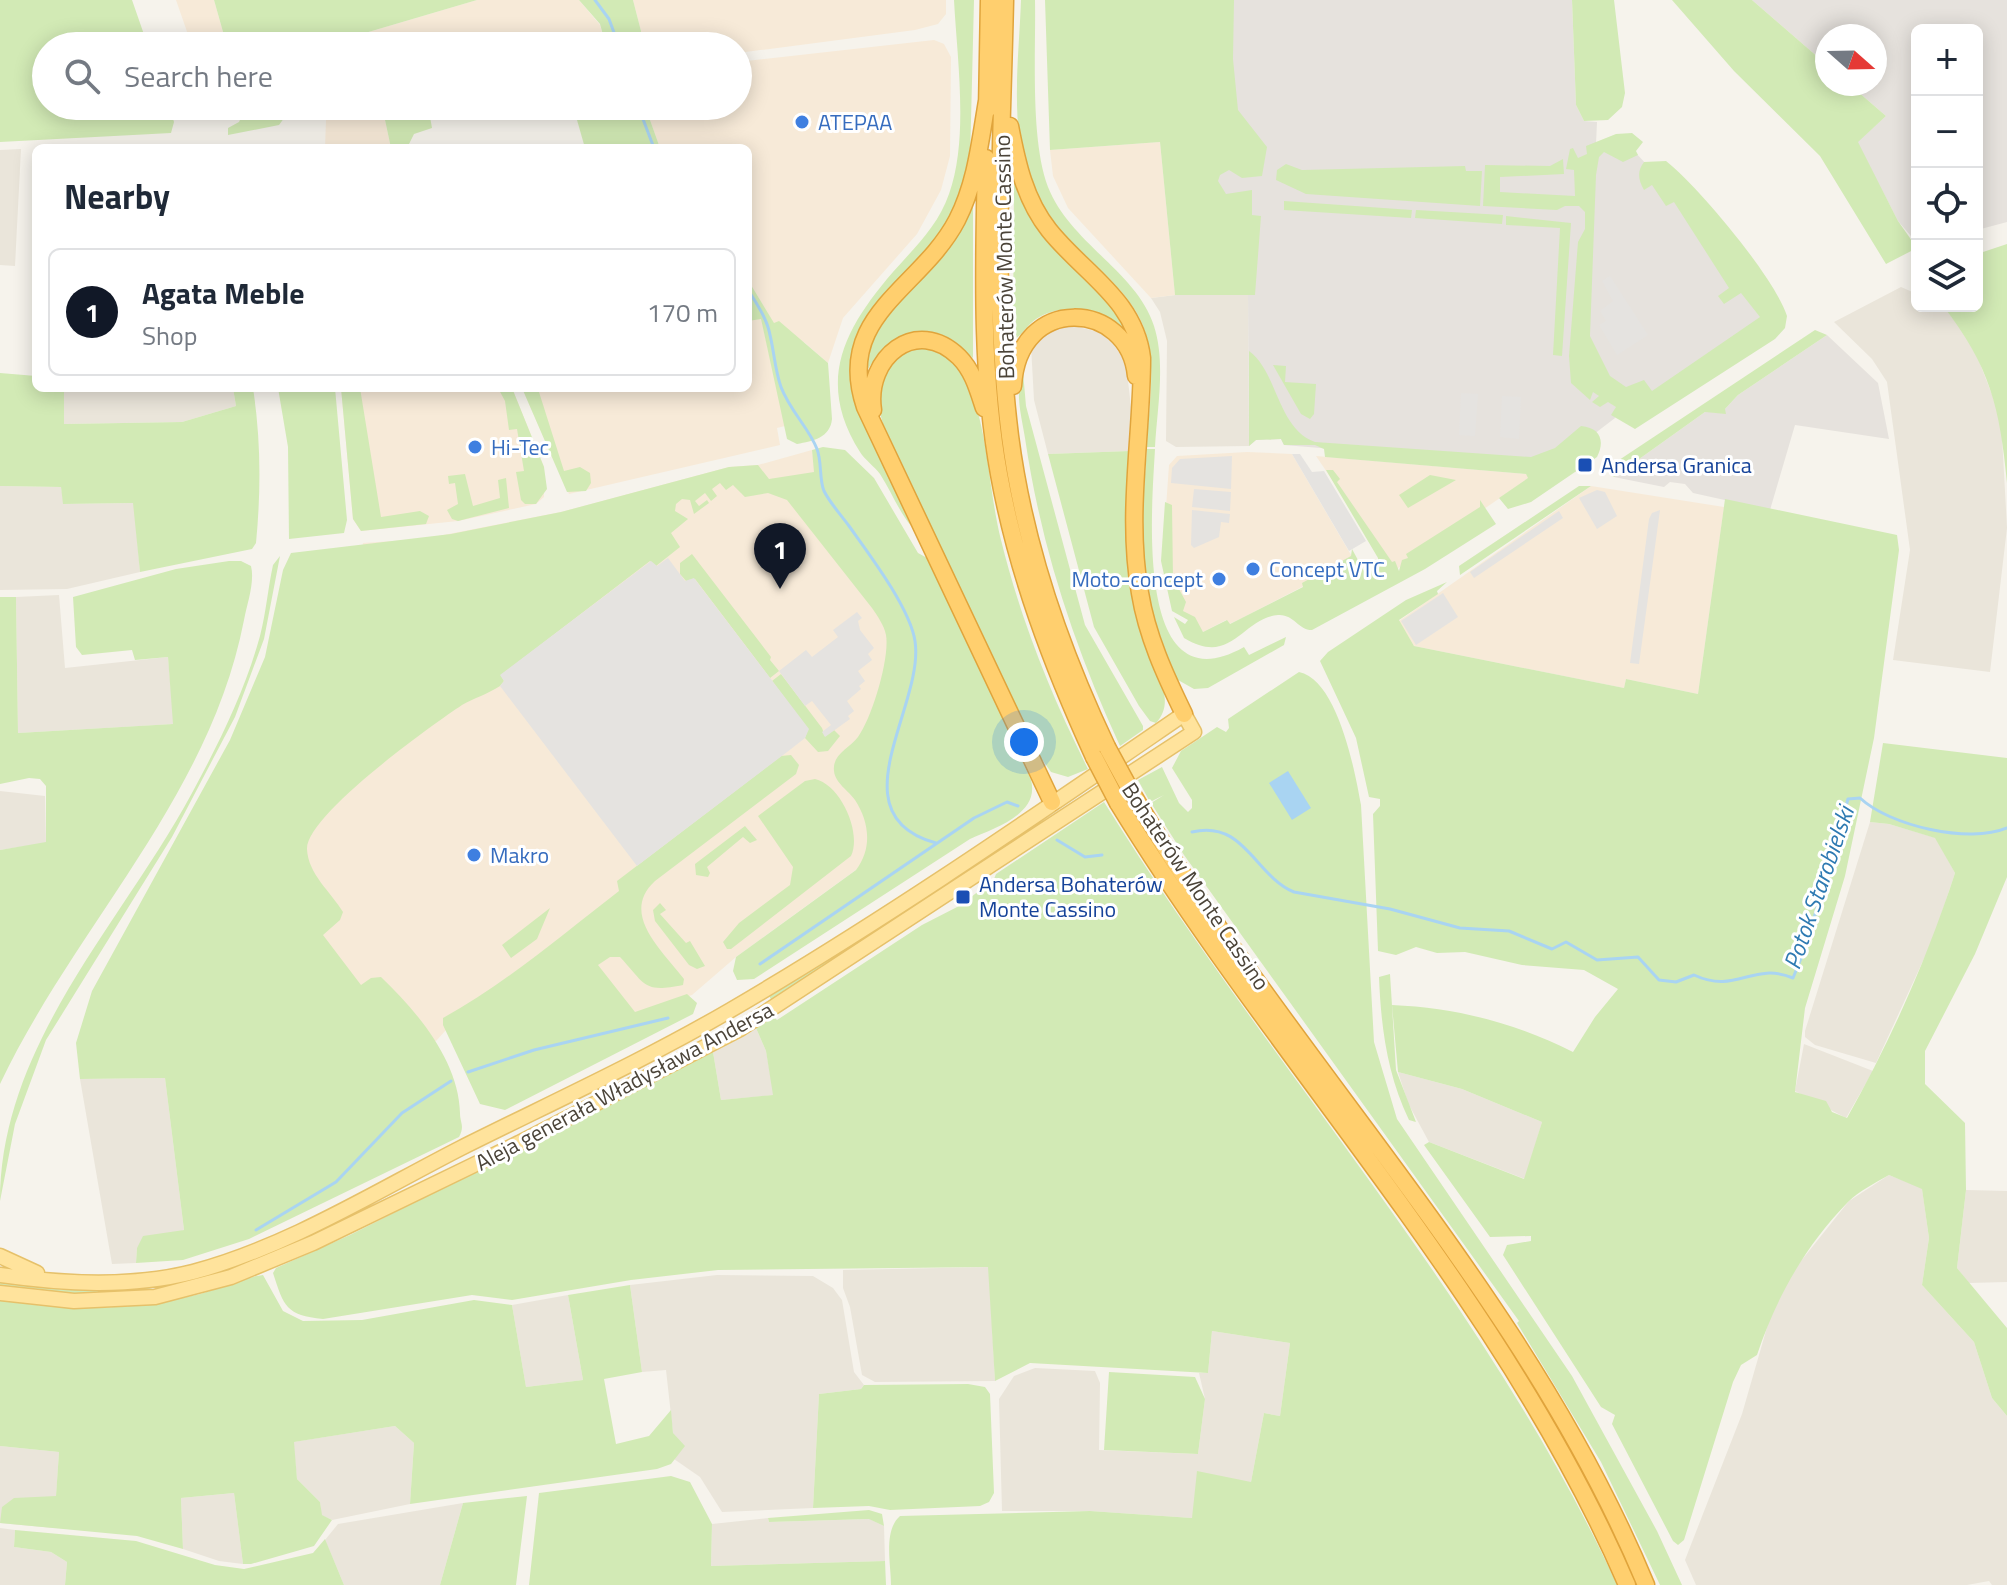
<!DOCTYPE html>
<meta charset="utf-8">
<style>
:root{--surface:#fff;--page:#f2f2f3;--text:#1f2937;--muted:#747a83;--line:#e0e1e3;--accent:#111827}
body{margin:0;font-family:"Titillium Web",sans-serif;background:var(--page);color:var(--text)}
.controls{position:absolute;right:24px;top:24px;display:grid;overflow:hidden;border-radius:12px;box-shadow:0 4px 20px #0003}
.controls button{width:72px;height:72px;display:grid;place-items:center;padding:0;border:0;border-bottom:2px solid var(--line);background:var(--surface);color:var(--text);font:40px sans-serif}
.compass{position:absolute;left:1815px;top:24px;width:72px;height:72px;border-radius:50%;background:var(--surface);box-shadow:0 4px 20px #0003;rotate:110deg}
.you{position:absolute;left:1024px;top:742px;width:28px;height:28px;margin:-20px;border:6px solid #fff;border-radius:50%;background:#1a73e8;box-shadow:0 0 0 12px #1a73e833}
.badge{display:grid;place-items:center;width:52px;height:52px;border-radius:50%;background:var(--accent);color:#fff;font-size:26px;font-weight:700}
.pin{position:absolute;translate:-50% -66px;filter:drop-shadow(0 2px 4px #0008)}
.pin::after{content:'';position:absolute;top:42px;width:28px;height:24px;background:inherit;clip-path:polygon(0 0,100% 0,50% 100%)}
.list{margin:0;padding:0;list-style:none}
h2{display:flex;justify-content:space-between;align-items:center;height:104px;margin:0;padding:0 32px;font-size:34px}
h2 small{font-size:26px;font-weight:400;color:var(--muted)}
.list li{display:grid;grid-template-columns:52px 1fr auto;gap:24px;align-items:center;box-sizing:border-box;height:128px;margin:0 16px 16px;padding:0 16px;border:2px solid var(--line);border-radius:12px}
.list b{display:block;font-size:30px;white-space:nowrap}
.list p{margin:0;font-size:26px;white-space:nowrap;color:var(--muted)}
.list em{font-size:26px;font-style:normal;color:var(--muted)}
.icon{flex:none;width:44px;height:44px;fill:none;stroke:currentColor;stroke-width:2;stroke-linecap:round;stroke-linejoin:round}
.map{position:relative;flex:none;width:2007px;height:1585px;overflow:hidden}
.search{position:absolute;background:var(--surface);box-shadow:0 4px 20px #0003;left:32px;top:32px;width:720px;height:88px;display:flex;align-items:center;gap:20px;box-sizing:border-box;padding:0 28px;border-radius:44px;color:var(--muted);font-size:30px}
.panel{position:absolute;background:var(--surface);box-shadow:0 4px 20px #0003;left:32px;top:144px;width:720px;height:248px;border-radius:12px}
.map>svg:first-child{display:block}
.residential{fill:#eae5da}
.commercial{fill:#f7ead8}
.industrial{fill:#e6e2dd}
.green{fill:#d2eab5}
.parking{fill:#e5e3e0}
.water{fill:#a9d4f2}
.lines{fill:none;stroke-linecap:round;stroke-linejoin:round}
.stream{stroke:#a9d4f2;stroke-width:3}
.major-casing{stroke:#e6c16a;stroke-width:17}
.highway-casing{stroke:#e0a43c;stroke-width:19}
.major{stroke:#ffe39c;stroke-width:14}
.highway{stroke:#ffcf6e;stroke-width:16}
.highway-bridge-casing{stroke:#e0a43c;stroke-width:19;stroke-linecap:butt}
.highway-bridge{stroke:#ffcf6e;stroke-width:16}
.shop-dot{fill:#3f7fe0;stroke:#fff;stroke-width:3}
.transit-dot{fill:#1a4fb4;stroke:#fff;stroke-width:3}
.labels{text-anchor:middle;stroke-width:6;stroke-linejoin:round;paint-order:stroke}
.shop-label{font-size:22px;fill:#366cbe;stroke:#fff;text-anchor:start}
.street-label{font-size:22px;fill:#4b4439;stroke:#fff}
.transit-label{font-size:22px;fill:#164399;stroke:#fff;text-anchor:start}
.water-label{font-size:24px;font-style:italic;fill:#2e7ab2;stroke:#fff}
</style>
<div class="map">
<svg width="2007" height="1585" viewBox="0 0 2007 1585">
<rect width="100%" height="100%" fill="#f6f3ec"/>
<path class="residential" d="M21 149 15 266 0 265V150Z
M1901 287 1917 294V306H1943L1972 343 2001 418 2007 528 1990 672 1893 660 1910 550 1887 382 1872 359 1834 322Z
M1175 295H1248L1249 446 1176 447 1166 441 1167 341 1160 312 1151 298Z
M1070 325 1099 332 1112 342 1126 363 1132 416 1130 451 1048 454 1034 400 1031 346 1056 326Z
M64 388H233L236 406 182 422 63 424Z
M0 486 61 487 64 504 134 503 140 572 67 589 0 590Z
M59 595 65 668 168 657 174 724 18 733 16 597Z
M0 791 45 796 46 843 0 850Z
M1870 822 1889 824 1936 838 1955 873 1933 939 1876 1063 1815 1045 1805 1037V1031Z
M756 1028 766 1051 774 1095 721 1100 713 1052Z
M1804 1044 1873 1071 1846 1118 1795 1091Z
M1398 1072 1462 1089 1542 1122 1525 1179 1429 1142 1408 1103Z
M165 1078 184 1230 137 1248 136 1263 112 1264 80 1079Z
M1889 1175 1922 1188 1929 1238 1922 1285 1974 1342 1992 1398 2007 1416V1585H1992L1989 1581 1967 1585H1696L1685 1560 1742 1414 1772 1310 1793 1271 1849 1201Z
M1966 1190 2007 1191V1282L1969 1283 1957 1268Z
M989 1267 995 1381 875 1382 862 1375 850 1307 843 1288V1270Z
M717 1275 813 1276 833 1288 842 1300 854 1372 864 1385 861 1389 819 1394 813 1508 722 1512 700 1477 674 1459 679 1452 673 1433 666 1370 642 1372 630 1285Z
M568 1295 583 1380 526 1387 512 1305Z
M1212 1331 1290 1343 1280 1416 1264 1413 1251 1482 1192 1518 1090 1511H1002L999 1399 1014 1376 1035 1368 1095 1371 1100 1383 1099 1450 1198 1454 1205 1399 1199 1373H1208Z
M395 1426 414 1443 410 1504 332 1520 321 1515 320 1502 297 1479 293 1442Z
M0 1446 59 1452 54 1528 0 1523Z
M234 1493 243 1564 219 1561 183 1549 181 1498Z
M463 1503 440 1585H344L325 1540 338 1524Z
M768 1518 769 1522 870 1519 884 1526 885 1561 711 1566 712 1524Z
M0 1528 15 1530 14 1547 51 1552 67 1562 65 1585H0Z"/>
<path class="commercial" d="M176 0H214L227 46H192Z
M477 0H579L600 25 606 46H321Z
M633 0H946V14L938 24 915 30 738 53V46H640L641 31Z
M934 40 944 44 951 57 950 156 941 190 917 234 843 318 828 363 805 343 774 324 748 280V148H660L645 106H738V62Z
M355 106H382L391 148H325L326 120Z
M1160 142 1175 295 1151 298 1068 208 1053 176 1050 150Z
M761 318 785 426 777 428 780 445 569 494 522 388H748V321Z
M341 388H512L544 467V497L536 504 458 521 361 531 353 519Z
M812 450 818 493 893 610 869 835 875 856 736 957 692 995 635 1013 446 1030 436 1041 386 1066 306 944 307 769 363 543 423 539 561 512 729 467 758 465Z
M1247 452 1292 454 1354 560 1242 618 1229 624 1226 620 1203 632 1183 611 1169 578 1164 536 1169 465 1177 456Z
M1316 456 1526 474 1529 478 1394 571Z
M1591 486 1724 507 1698 694 1626 679 1624 688 1414 646 1399 621Z"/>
<path class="industrial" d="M1216 0H1572L1576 105 1584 121 1597 122 1596 144 1635 152 1711 234 1768 315 1630 414 1623 406 1615 418 1551 467 1284 445 1281 439 1256 440 1249 446 1248 295H1175Z
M1752 0H2007V222L1977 230V30H1917V243L1898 221 1857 142 1886 116 1849 84H1875V36H1827V65Z
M1827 335 1878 383 1889 439 1795 425 1770 510 1693 493 1685 484 1670 482 1664 487 1614 477 1705 412 1725 409 1738 395Z"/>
<path class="green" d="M0 0H132L148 46H46V106H169L174 122 171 133 0 142Z
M214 0H477L321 46H227Z
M579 0H633L641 31 640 46H606L600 24Z
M954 0H974L970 161 959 201 937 240 865 320 852 354 851 379 858 407 911 526C897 508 891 491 880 474 874 466 865 460 860 452 815 381 845 328 893 272 915 247 938 226 949 194 969 139 957 58 954 0Z
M1021 0H1035C1036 53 1030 139 1048 187 1070 243 1137 272 1154 326 1166 363 1157 409 1155 447H1147C1148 410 1157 366 1145 331 1128 277 1054 245 1030 182 1009 126 1019 59 1021 0Z
M1045 0H1234L1233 59 1238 110 1267 147 1262 176 1242 178 1229 170 1220 175 1218 181 1226 194 1252 190V215L1261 216 1255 295H1175L1160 142 1050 150Z
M1572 0H1614L1625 93 1622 107 1608 120 1584 121 1576 105Z
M1672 0H1752L1827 65V84H1849L1886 116 1858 142 1898 221 1917 248 1886 264 1820 156 1734 71Z
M246 106H293L279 125 228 135V128L239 122Z
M382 106H451L429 111 432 128 414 134 407 148H391Z
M573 106H645L660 148H585Z
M1632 133 1643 142 1636 151 1638 155 1623 162 1604 152 1599 157 1596 175 1590 336 1610 376 1626 387 1644 380 1652 391 1760 317 1741 293 1724 304 1718 296 1729 288 1674 202 1666 206 1652 185 1644 190C1638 180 1637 171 1644 162L1666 161C1698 186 1775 278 1787 316L1785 328 1775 339 1635 429 1611 415 1616 407 1608 402 1600 407 1592 402 1599 396 1593 392 1590 400 1571 383 1569 356 1578 242 1585 229V212L1579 206H1565L1557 210 1483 206 1485 165 1550 166 1563 159 1564 174 1500 177V192L1575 196 1574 170 1566 169 1570 149 1573 148 1578 158 1587 154 1586 146 1616 134Z
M1286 164 1302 170 1465 166 1466 171H1482L1480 206 1306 194 1276 180 1277 170Z
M1014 177 1121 315 1134 345C1104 323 1074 295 1036 319 1027 325 1022 336 1013 340Z
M1284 201 1412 210 1411 218 1284 210Z
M973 206V358C931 319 894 327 864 375 867 311 942 262 973 206Z
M1416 210 1503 215 1502 224 1415 218Z
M1506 216 1571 223 1562 356 1553 355 1560 228 1506 225Z
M2007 244V483C2000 408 1990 366 1943 306H1977V254Z
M748 280 774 323 779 321 828 363 832 419C830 438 813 441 797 444L787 439 761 319 748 321Z
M1815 330 1827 335 1738 395 1725 409 1726 414 1705 412 1614 477 1610 472V466Z
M924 348C938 351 952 355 960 368 989 417 987 485 1001 540 1021 621 1051 695 1088 769L1068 777 1051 772 1034 748 883 424C872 389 883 351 924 348Z
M1249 351C1278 372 1277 428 1315 442L1531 457 1555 448 1581 426C1601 428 1605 441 1597 457L1531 502 1508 509 1499 498 1528 478 1526 474 1325 457 1324 449 1315 445H1284L1281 439 1256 440 1249 446Z
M1273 365 1286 366 1285 382 1316 384 1314 414 1310 419 1301 414Z
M1023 372 1026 406 1085 625 1143 726V730L1120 746C1074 646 1041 547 1025 438 1022 419 1014 390 1023 372Z
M0 373 36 376V388H64V424L182 422 236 406 233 388H253C261 440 261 491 256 543L252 549 140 572 133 503 63 504 61 487 0 486Z
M278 388H335L347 520 344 533 289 539 288 447Z
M341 388H360L381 517 420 511 429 516 426 524 361 531 353 519Z
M498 388H512L544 467 547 489 536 504H525L521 500 516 472 524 471 517 429 509 430 505 401Z
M522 388H536L539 392 564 471 580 467 590 473 591 483 586 491 567 492Z
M823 447 845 450 874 478 918 553 929 559 1031 780C1040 814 995 828 970 839L754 979 737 980 733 971 736 957 856 870C872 849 870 823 855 800 849 791 835 783 834 771 832 754 850 748 858 737 872 718 890 658 886 635 884 625 878 617 872 608L787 500 768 493 745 497 733 485 726 490 720 483 712 489 717 496 711 501 705 493 695 501 699 506 707 500 709 503 694 514 690 500 682 499 676 504 675 511 688 519 671 533 680 547 656 566 650 561 501 675 504 681 500 686C488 694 474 698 462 705 432 725 306 815 307 849 308 874 331 892 343 912L340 920 323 935 361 985 371 978 381 977C418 1012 459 1062 460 1113 460 1123 465 1126 459 1137L249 1239 183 1260 136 1263 137 1248 143 1236 184 1230 165 1078 80 1079 76 1043 92 991 230 740 265 657 283 570 291 553 451 534 561 512 729 467 758 465 769 479 814 472 812 450Z
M1147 449H1155C1152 506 1133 710 1244 647L1249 655 1286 637 1284 645 1208 688 1194 689 1178 680C1135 619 1141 519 1147 449Z
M1130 451C1127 514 1122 576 1142 637 1151 664 1179 699 1156 723L1150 721 1139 706 1094 627 1048 454Z
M1326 470H1333L1340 479 1337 482 1392 562 1395 561 1399 571 1402 560 1408 558 1406 554 1480 507V500L1496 524 1425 569 1312 630C1298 630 1294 614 1278 615 1242 618 1232 667 1184 638L1174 617 1185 624 1188 620 1172 611 1161 561 1165 502 1172 505 1173 578 1186 602 1183 611 1195 617 1203 632 1227 620 1230 624 1303 587 1302 583 1351 556 1352 549 1365 573 1378 568V558Z
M465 474 473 506 500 498 498 480 506 478 509 508 458 521 452 519 447 510 458 504 455 483 449 484 448 476Z
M1430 475 1456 480 1408 508 1399 495Z
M1579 486H1591L1460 575 1459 566Z
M1725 499 1897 535 1899 550 1874 738 1845 876 1805 1008 1795 1092 1826 1101 1832 1112 1847 1118C1891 1040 1927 959 1955 873L1935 838 1889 824 1870 822 1883 743 2007 758V877L1975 954 1925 1051V1084L1965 1123 1966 1190 1957 1268 2007 1328V1416L1992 1398 1974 1342 1922 1285 1929 1238 1922 1189 1889 1175C1875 1183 1859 1191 1848 1202 1805 1246 1776 1298 1757 1355L1741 1365 1733 1382 1684 1540 1678 1545 1673 1541 1612 1424 1615 1415 1601 1407 1503 1255 1507 1245 1531 1241V1236L1490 1237 1424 1145 1429 1142 1524 1179 1542 1122 1462 1089 1398 1072 1392 1005C1458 1008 1515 1023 1573 1052L1595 1017 1618 989 1584 970 1522 965 1465 952 1437 953 1416 947 1396 955 1378 951 1373 814 1380 806V799L1369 797 1356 738 1320 661 1328 652 1406 600 1447 582 1437 591 1438 594 1399 620 1414 646 1624 688 1626 679 1698 694Z
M692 554 771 657 770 660 779 671 770 678 695 579 687 582 680 574V563Z
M280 556 264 639 235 717 172 837 46 1040 15 1124 0 1201C0 1044 122 923 192 793 219 743 245 691 260 636 266 613 268 588 273 565Z
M229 561H241L251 566C255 582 247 604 244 620 210 797 75 926 0 1084V850L46 842V786L40 779 29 778 0 784V597H16L18 733 173 724 168 657 135 660 132 650 82 655 76 647 73 597 176 569Z
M1299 672C1338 680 1355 772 1361 805L1374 1042 1397 1119 1572 1376 1657 1531 1682 1585H1660L1601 1462 1517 1323 1519 1321 1184 855 1151 803 1164 795 1150 802 1138 780 1162 767 1179 803 1188 812 1192 808V800L1172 768 1181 751 1217 727 1226 732 1229 728 1228 719Z
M781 674 822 728 825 736 834 730 840 736 828 751 818 752 805 738 808 729 772 681Z
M791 755 799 765 796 774 655 881C619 914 663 951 684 979L683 985C643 993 646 985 620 957H610L598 965 635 1012 687 994 697 1003 693 1014 505 1110 480 1104 443 1025V1018C506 983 562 935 619 891L617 881 781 756Z
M815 779C841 785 862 833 851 856L731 949H727L723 942 739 923 790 885 793 867 758 816 805 781Z
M1104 802C1269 1067 1486 1300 1617 1585H891C891 1564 883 1531 900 1516L1090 1511 1192 1518 1197 1471 1251 1482 1264 1413 1280 1416 1290 1343 1212 1331 1208 1373 1030 1363 995 1381 988 1267 718 1270 631 1280 512 1300 472 1295 323 1319C286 1315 284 1307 273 1273L276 1268 350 1235 713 1052 721 1100 773 1095 766 1051 756 1028 774 1017 777 1020 922 925 961 905 994 879 996 874Z
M1037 822 1038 827 772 1001 769 996Z
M745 826 757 840 750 843 743 837 707 867 710 873 708 877 696 875 695 864Z
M660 903 666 910 660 914 686 943 690 941 705 966 697 969 689 965 655 921 653 910Z
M550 908 537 939 511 958 502 945Z
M1390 974 1396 1070 1416 1122 1409 1120C1387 1074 1381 1027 1379 977Z
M342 1216 344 1220C223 1279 136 1308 0 1286V1282L66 1290 126 1289Z
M263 1275 283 1311 303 1321 362 1320 474 1300 512 1305 526 1387 583 1380 568 1295 630 1285 642 1372 604 1379 616 1444 649 1436 671 1410 673 1433 685 1446 671 1464 657 1469 410 1504 414 1443 395 1426 294 1442 297 1479 320 1502 322 1515 332 1520 314 1546 251 1564H243L234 1493 181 1498 183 1549 137 1536 0 1523 2 1507 14 1498 56 1496 59 1452 0 1446V1300C64 1311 128 1311 191 1296 215 1291 239 1278 263 1275Z
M1109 1372 1195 1377 1205 1399 1198 1454 1104 1450Z
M968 1384 985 1387 990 1394 994 1493 989 1502 980 1506 890 1510 869 1506 813 1508 819 1394 861 1389 864 1385Z
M671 1476 690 1482 712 1524 711 1566 885 1561 886 1585H529L539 1493Z
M527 1496 516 1585H440L463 1503Z
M869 1510 882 1514 884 1526 869 1519 769 1522 768 1518Z
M15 1530 136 1541 215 1565 244 1569 313 1553 325 1539 344 1585H65L67 1562 51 1552 14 1547Z"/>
<path class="parking" d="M1610 276 1648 335 1617 355 1599 325 1606 321 1600 311 1613 301 1602 281Z
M1461 393 1478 394 1475 436 1459 435Z
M1502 396 1521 397 1519 439 1500 437Z
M1292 454H1300L1312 472 1324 471 1366 541 1349 551Z
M1232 456 1231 489 1171 483 1172 468 1180 459Z
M1194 489 1231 492 1230 511 1192 507Z
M1597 490 1605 492 1617 516 1597 529 1579 498Z
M1192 510 1230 514 1229 523 1221 522 1219 537 1194 548 1191 545Z
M1660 510 1639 664 1630 663 1649 519 1652 513Z
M1559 511 1563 518 1474 578 1470 572Z
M668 558 685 581 694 578 809 729 805 738 791 749 637 866 500 686 504 681 500 675 651 561 657 566Z
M1443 593 1458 617 1416 645 1401 621Z
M857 612 862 618 858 621 860 630 874 648 868 654 872 660 858 671 865 681 859 686 861 689 847 701 854 711 848 716 850 719 825 737 822 732 831 725 812 701 805 706 779 671 806 650 812 657 838 637 833 630Z"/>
<path class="water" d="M1288 771 1311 808 1292 820 1269 783Z"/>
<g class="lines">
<path class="stream" d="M595 0 609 19 619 46
M638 106 654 148
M748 290C756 302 764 314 768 327 774 347 774 367 781 387 790 411 809 428 817 449 822 462 819 479 824 491 830 503 841 515 849 526 869 554 910 608 915 641 925 706 834 815 936 843
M1192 832C1244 819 1255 876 1294 892L1390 909 1460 928 1509 931 1552 949 1566 942 1597 960 1638 957 1659 980 1676 982 1694 975C1737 995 1752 961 1793 978L1806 946 1848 799 1860 798C1890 826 1969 844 2007 828
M1057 840 1085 857 1102 855
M760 964 974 818 1007 802 1018 806
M468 1072 534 1050 668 1018
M256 1230 336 1182 402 1113 451 1081"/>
<defs>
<path id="major" d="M0 1256 37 1273
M0 1275C63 1284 131 1288 193 1272 287 1247 375 1192 461 1148 551 1103 643 1061 729 1011 885 920 1035 816 1184 714L1194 732 740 1029 519 1143 313 1243 231 1277 155 1297 74 1301 0 1293"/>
<path id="highway" d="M1005 0C1002 144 992 292 1010 436 1024 545 1060 648 1107 747
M987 101C980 142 976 183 957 220 921 289 834 315 865 407L1052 802
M987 110 989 0
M1010 126C1017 163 1025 200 1049 230 1083 273 1135 299 1142 358 1142 436 1126 515 1140 593 1147 636 1165 675 1184 714
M986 158C984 262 980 370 999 474 1017 573 1052 665 1094 757
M1013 386C1018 293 1129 300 1136 376
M873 410C865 358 916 315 959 357 973 371 978 390 984 408
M1132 793C1292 1064 1525 1292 1646 1585
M1118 803C1280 1068 1504 1298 1627 1585"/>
</defs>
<use href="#major" class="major-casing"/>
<use href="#highway" class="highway-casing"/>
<use href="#major" class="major"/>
<use href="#highway" class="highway"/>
<defs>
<path id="highway-bridge" d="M1107 747 1132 793
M1094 757 1118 803"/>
</defs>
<use href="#highway-bridge" class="highway-bridge-casing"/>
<use href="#highway-bridge" class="highway-bridge"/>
</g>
<g class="shop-dot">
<circle cx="802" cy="122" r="8"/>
<circle cx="475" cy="447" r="8"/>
<circle cx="1253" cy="569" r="8"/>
<circle cx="1219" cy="579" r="8"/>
<circle cx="474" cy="855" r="8"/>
</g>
<g class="transit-dot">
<rect x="1577" y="457" width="16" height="16" rx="4"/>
<rect x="955" y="889" width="16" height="16" rx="4"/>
</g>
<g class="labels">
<g class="shop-label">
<text x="818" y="130">ATEPAA</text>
<text x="491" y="455">Hi-Tec</text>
<text x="1269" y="577">Concept VTC</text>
<text x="1203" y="587" text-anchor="end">Moto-concept</text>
<text x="490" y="863">Makro</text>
</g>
<g class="street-label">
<text transform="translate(1004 257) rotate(-91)" y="8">Bohaterów Monte Cassino</text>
<text transform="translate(1196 886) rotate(56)" y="8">Bohaterów Monte Cassino</text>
<text transform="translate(624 1086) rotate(-28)" y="8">Aleja generała Władysława Andersa</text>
</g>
<g class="transit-label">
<text x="1601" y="473">Andersa Granica</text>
<text x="979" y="892">Andersa Bohaterów<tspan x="979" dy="25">Monte Cassino</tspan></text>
</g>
<g class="water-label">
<text transform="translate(1819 888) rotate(-71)" y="8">Potok Starobielski</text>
</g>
</g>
</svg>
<div class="controls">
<button>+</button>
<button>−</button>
<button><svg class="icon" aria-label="locate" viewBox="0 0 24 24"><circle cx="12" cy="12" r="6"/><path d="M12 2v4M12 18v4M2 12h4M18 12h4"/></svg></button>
<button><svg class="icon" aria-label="layers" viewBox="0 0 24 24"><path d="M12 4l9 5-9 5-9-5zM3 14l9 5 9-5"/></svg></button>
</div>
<svg class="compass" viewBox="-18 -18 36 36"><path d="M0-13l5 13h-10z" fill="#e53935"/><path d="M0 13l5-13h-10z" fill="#747a83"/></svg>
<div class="you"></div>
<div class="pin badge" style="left:780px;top:589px">1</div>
<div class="search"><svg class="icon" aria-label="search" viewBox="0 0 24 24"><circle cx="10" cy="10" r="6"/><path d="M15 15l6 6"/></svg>Search here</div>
<section class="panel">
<h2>Nearby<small></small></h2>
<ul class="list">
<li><span class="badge">1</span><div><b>Agata Meble</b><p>Shop</p></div><em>170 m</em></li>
</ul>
</section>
</div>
